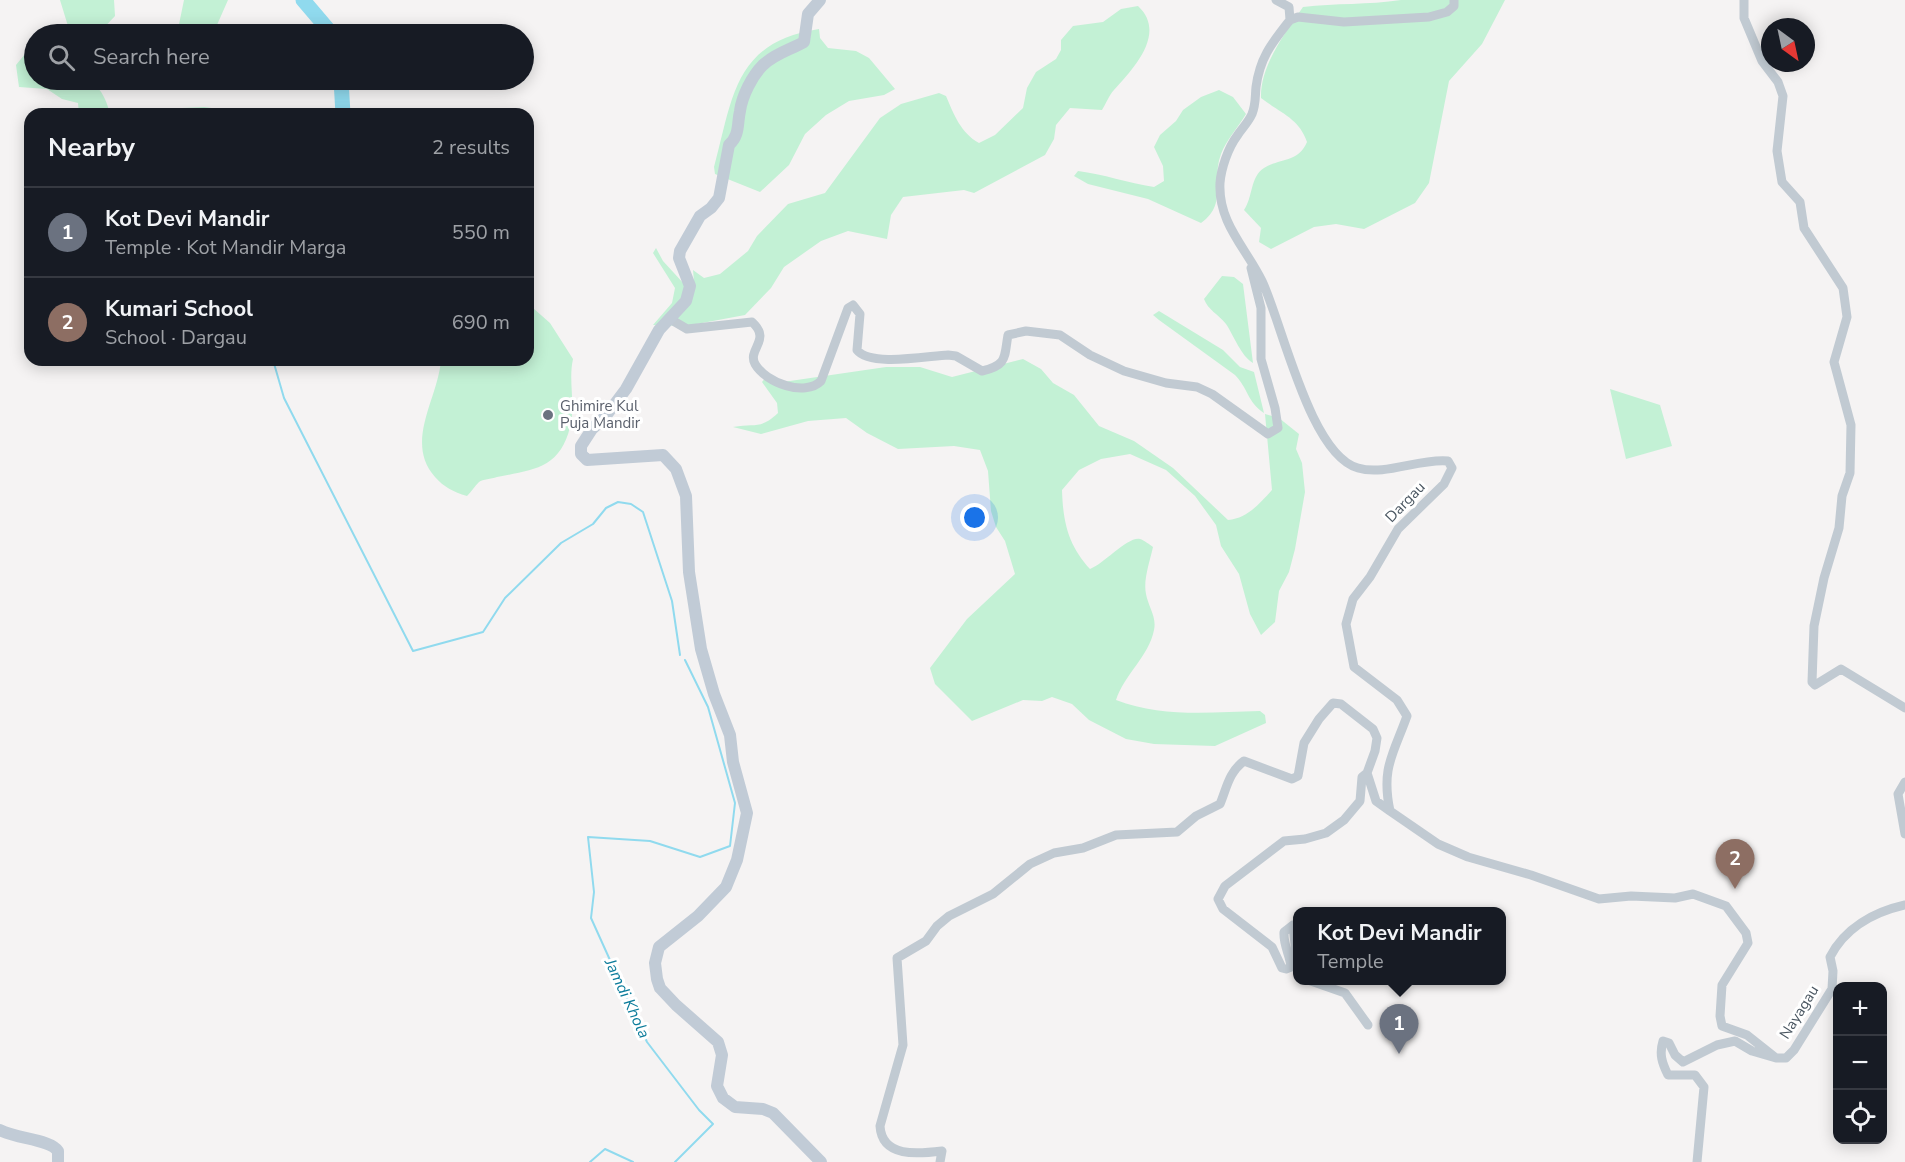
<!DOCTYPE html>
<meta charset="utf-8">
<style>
:root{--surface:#171b24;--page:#242831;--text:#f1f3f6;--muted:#9ea1a6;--line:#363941;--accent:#1a73e8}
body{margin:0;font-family:"Nunito Sans",sans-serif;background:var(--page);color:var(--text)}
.controls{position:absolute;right:18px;bottom:18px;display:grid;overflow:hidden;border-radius:12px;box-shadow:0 3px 15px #0003}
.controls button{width:54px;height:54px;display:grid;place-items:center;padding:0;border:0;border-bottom:2px solid var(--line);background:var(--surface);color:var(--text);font:30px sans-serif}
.compass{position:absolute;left:1761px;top:18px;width:54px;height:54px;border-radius:50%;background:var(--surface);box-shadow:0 3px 15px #0003;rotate:147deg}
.you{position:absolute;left:975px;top:518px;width:21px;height:21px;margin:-15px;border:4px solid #fff;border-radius:50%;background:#1a73e8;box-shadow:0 0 0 9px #1a73e833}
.badge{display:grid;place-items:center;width:39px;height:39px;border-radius:50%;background:var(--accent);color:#fff;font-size:20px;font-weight:700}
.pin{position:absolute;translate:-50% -50px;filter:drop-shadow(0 2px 3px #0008)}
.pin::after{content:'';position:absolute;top:32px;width:21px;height:18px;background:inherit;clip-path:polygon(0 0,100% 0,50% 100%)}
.popup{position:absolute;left:1293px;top:907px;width:213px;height:78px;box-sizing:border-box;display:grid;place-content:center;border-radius:12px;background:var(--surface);filter:drop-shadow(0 2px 4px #0005);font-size:20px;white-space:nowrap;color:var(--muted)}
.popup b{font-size:22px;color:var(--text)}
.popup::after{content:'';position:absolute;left:50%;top:100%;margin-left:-12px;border:12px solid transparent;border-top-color:var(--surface)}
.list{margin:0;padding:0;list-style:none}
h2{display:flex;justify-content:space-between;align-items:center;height:78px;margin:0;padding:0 24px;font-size:26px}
h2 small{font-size:20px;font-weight:400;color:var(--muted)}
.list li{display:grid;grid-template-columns:39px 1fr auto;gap:18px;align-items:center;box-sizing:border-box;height:90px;padding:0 24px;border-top:2px solid var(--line)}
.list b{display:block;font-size:22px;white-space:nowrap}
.list p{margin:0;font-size:20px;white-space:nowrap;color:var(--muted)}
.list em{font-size:20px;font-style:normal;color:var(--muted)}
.icon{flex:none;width:33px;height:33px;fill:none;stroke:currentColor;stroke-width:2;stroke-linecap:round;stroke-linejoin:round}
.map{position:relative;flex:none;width:1905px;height:1162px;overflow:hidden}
.search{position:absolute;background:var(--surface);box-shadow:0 3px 15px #0003;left:24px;top:24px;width:510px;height:66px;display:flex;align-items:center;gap:15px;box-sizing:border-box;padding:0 21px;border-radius:33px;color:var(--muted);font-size:22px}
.panel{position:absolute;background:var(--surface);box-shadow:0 3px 15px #0003;left:24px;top:108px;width:510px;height:258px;border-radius:18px}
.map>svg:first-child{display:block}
.green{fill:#c3f1d5}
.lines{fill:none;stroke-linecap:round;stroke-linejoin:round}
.stream{stroke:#90daee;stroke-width:2}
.river{stroke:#90daee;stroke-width:15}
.street{stroke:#c1cad2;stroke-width:9}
.secondary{stroke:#c1cbd6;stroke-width:12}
.worship-dot{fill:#6b7280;stroke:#fff;stroke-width:2}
.labels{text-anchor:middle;stroke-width:6;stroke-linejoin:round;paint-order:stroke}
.worship-label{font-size:15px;fill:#5b616d;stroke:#fff;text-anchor:start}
.street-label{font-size:15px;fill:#4a5661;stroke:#fff}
.water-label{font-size:16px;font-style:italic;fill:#0c7c9b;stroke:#fff}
</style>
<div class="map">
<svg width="1905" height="1162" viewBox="0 0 1905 1162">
<rect width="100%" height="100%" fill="#f5f3f3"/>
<path class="green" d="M60 0H114L115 16 98 34H66L68 26Z
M184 0H228L213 34H177Z
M1401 0H1505L1482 44 1449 81 1429 183 1415 203 1364 229 1336 224 1314 227 1271 249 1259 242 1261 228 1244 210C1253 197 1250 177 1264 168 1280 158 1298 163 1307 142 1299 118 1280 113 1261 98 1260 66 1285 33 1303 7 1336 3 1368 5 1401 0Z
M1138 6C1167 33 1134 68 1114 90 1109 95 1106 104 1102 110L1070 108 1056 125 1054 139 1045 155 974 193 964 190 903 197 891 215 887 239 848 231 821 241 784 267 771 288 745 315 686 326 653 325 672 303 675 288 653 253 656 248 663 261 685 285 694 281 693 270 704 278 720 274 748 251 757 236 788 204 825 193 880 118 901 104 939 93 946 96C954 115 961 133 979 143L995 135 1023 108 1027 88 1036 72 1056 59 1061 50V40L1073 26 1103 22 1121 9Z
M819 29 820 38 828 48 856 51 869 58 895 89 884 95 849 101 826 115 805 134 789 165 760 192 715 174 714 167C733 97 734 42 819 29Z
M34 51V80C73 80 99 68 110 114H79L78 103 62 99 47 89 19 87 16 65 25 54Z
M1219 90 1233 97 1246 114C1238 127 1226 141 1221 154 1211 180 1228 204 1201 223L1148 199 1088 184 1074 176 1078 171C1103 174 1128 183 1154 187L1164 181 1163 166 1154 147 1160 135 1176 121 1183 110 1201 97Z
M204 107 242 112 243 114H175L182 108Z
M1222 276 1234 277 1243 284 1253 363C1241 356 1234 336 1226 324 1218 314 1208 310 1204 299Z
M533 308 550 323 573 359C568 382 576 404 570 427 560 469 532 470 497 477 491 479 483 479 479 482 475 486 471 492 467 496 453 492 444 487 435 477 404 442 438 399 441 360H528V310Z
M1159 311 1223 350 1240 367 1254 372 1264 413C1247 402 1248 388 1235 375L1159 320 1153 315Z
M1023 359 1041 369 1053 383 1074 395 1099 426 1134 441 1173 468 1228 520C1248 518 1259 504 1272 490L1265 414 1279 418 1299 434 1296 449 1302 463 1305 492 1295 549 1289 572 1279 591 1275 622 1261 635 1250 614 1239 574 1221 546 1216 525 1195 496 1166 470 1130 454 1101 459 1079 470 1062 490C1063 522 1068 545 1090 569 1104 564 1128 536 1140 539 1144 540 1150 545 1153 547 1150 561 1143 580 1146 594 1148 606 1157 617 1154 630 1149 656 1124 675 1116 700 1162 718 1212 712 1260 711L1265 715 1266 723 1215 746 1154 744 1126 739 1089 720 1072 704 1052 697 1042 701 1023 700 972 721 935 684 930 668 967 619 1015 574 1005 541 996 527 991 511 988 471 980 450 954 446 898 449 867 433 846 418 808 421 761 434 733 427C755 423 760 430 778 413L777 403 762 382 767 376 783 382 886 367H920L952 377Z
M1610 389 1660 405 1672 446 1626 459Z"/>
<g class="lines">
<path class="stream" d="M273 360 284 398 413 651 483 632 505 598 561 543 593 524 606 508 618 502 631 504 643 512 672 601 680 655
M590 1162 605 1149 633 1162
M675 1162 713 1124 699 1110 647 1042 591 918 594 892 588 837 650 841 700 857 730 846 735 803 708 707 685 660"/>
<path class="river" d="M303 0 332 34
M341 80 343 114"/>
<path class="street" d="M1276 0 1289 7 1290 20C1272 43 1260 57 1256 87 1255 97 1256 104 1252 114 1248 123 1242 128 1237 136 1228 148 1221 169 1220 183 1218 223 1246 248 1262 281 1282 323 1310 455 1358 468 1385 476 1420 458 1448 461L1452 468 1444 484 1398 529 1370 577 1353 599 1346 624 1354 667 1397 700 1407 716C1393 755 1381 768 1390 811L1438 844 1468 857 1531 875 1599 899 1631 896 1675 898 1693 894 1726 906 1746 933 1748 943 1722 985 1720 1016 1722 1026 1747 1035 1776 1058H1786L1794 1050 1832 989 1833 971 1830 957C1845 928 1874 912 1905 905
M1744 0V18L1762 61 1778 82 1783 96 1777 151 1782 182 1800 202 1804 228 1843 288 1847 317 1834 362 1851 425 1850 473 1842 496 1839 528 1824 578 1814 626 1812 682 1815 685 1841 669 1905 708
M1290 20 1298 17 1344 22 1429 17 1447 12 1454 6V0
M670 319 687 329 752 322C772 340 747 349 755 364 766 383 805 397 821 381L848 308 853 305 860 314 857 350C870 367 927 356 948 355L956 356 982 371C1008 365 1004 357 1008 335L1026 331 1060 335 1090 355 1124 371 1166 383 1197 387 1212 394 1268 434 1278 428 1275 408 1261 359V308L1251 268
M1905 782 1898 794 1905 834
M1297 963 1293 925 1284 932C1283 945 1290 955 1291 967L1286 969 1282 968 1272 947 1223 909 1218 899 1225 886 1284 841 1305 839 1326 833 1344 820 1360 801 1362 777 1367 773
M1308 980 1345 993 1368 1025
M940 1162 942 1151C918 1154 882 1158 880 1126L903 1045 897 958 926 941 937 926 949 916 993 894 1030 864 1054 853 1083 848 1116 835 1177 832 1196 816 1220 804C1227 787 1229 772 1244 761L1292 779 1298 776 1304 743 1319 719 1333 703 1341 704 1373 729 1377 738 1375 751 1367 773 1376 801 1390 811
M1697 1162 1704 1087 1695 1075H1668C1662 1063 1659 1054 1663 1041L1669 1043 1675 1055 1683 1062 1717 1045 1735 1041 1752 1051 1776 1058"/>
<path class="secondary" d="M820 0 808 14 804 42C790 50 776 53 763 65 752 76 742 96 740 111 737 124 740 135 729 145L719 198 711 208 700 216 680 251 679 258 690 286 686 301 659 330 626 389 605 417 592 429 581 446V454L587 460 663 455 676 469 686 496 689 572 701 649 714 694 730 735 733 762 747 813 737 860 726 887 698 916 659 947 655 963 657 979 660 988 676 1005 718 1042 722 1055 717 1086 723 1098 735 1107 763 1109 773 1113 821 1162
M0 1130C17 1139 50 1139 58 1151V1162"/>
</g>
<circle class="worship-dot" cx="548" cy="415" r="6"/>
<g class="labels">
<g class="worship-label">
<text x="560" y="411">Ghimire Kul<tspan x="560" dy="17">Puja Mandir</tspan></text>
</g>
<g class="street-label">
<text transform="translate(1405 502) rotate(-46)" y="5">Dargau</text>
<text transform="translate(1799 1012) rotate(-58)" y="5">Nayagau</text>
</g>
<g class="water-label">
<text transform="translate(628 998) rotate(65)" y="6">Jamdi Khola</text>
</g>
</g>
</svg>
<div class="controls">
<button>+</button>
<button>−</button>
<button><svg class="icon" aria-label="locate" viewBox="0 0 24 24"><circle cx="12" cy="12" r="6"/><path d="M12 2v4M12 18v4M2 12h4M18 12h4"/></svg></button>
</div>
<svg class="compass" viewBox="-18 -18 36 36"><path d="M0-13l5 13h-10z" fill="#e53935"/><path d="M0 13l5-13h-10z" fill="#9ea1a6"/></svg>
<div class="you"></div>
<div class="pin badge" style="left:1399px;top:1054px;background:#6b7280">1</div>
<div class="popup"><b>Kot Devi Mandir</b>Temple</div>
<div class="pin badge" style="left:1735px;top:889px;background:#8d6e63">2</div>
<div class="search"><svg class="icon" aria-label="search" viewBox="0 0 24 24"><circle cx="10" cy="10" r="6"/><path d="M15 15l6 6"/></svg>Search here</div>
<section class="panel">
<h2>Nearby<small>2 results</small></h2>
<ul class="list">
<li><span class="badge" style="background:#6b7280">1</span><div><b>Kot Devi Mandir</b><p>Temple · Kot Mandir Marga</p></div><em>550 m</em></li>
<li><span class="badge" style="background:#8d6e63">2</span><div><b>Kumari School</b><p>School · Dargau</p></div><em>690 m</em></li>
</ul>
</section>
</div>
